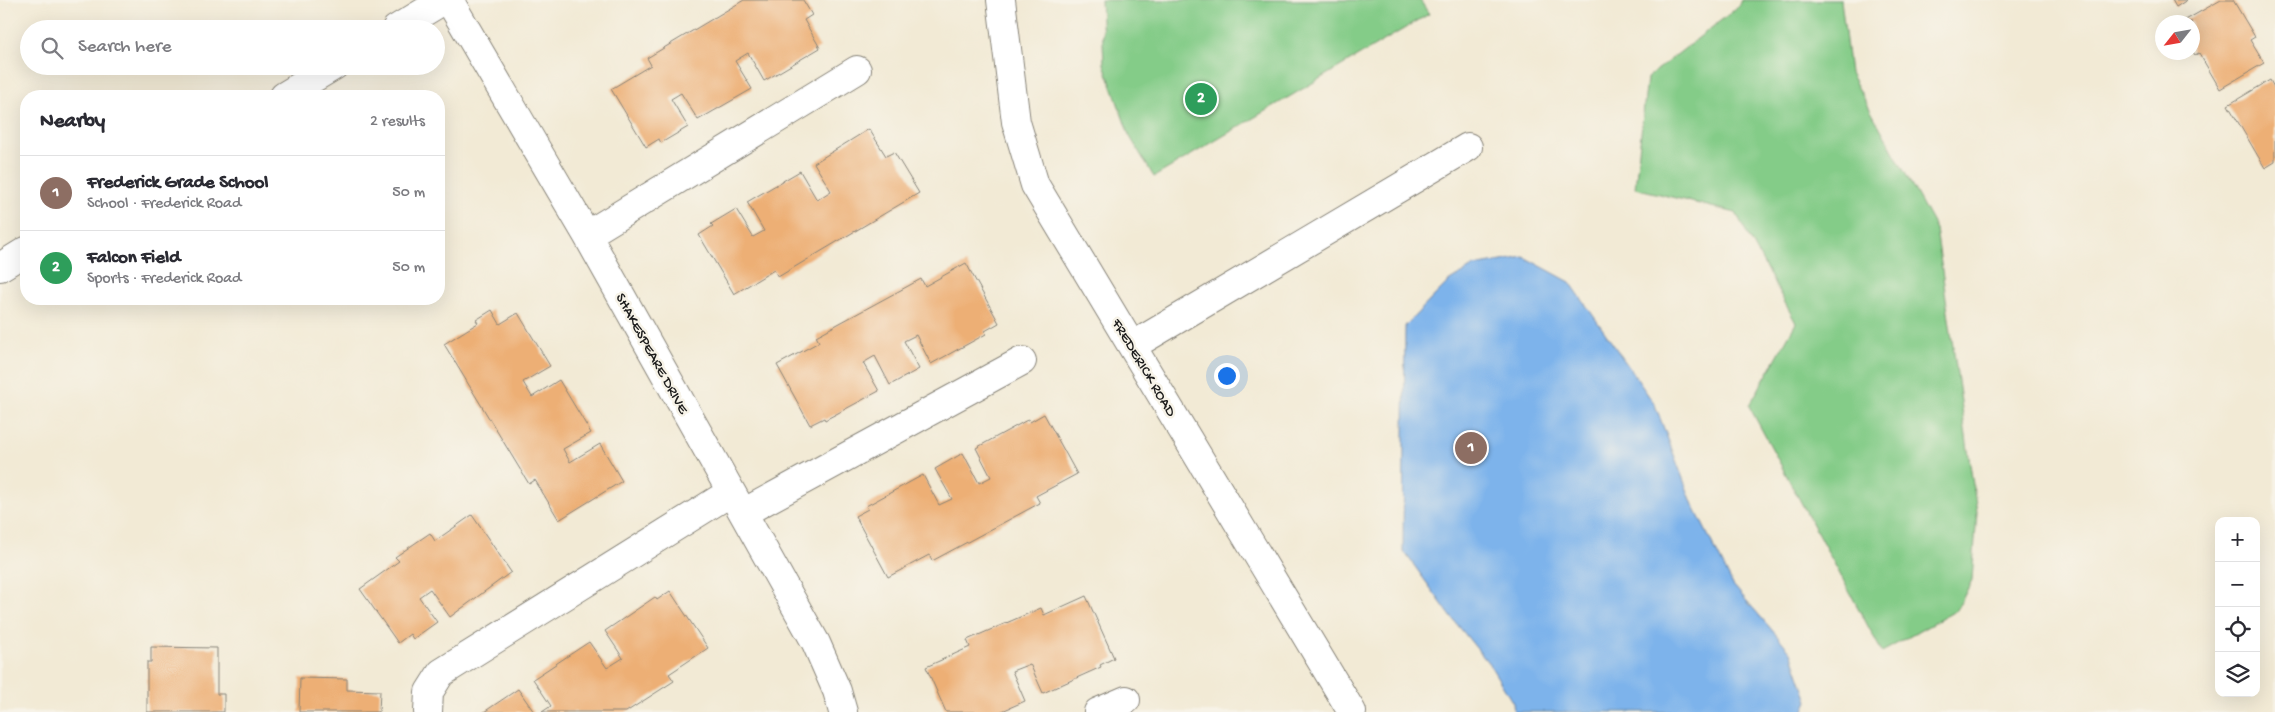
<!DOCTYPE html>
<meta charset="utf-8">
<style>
:root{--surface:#fff;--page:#f7f7f7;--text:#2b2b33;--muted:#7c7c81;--line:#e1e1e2;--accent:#2563eb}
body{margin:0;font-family:"Gochi Hand",sans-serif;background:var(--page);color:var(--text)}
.controls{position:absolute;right:15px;bottom:15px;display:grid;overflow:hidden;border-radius:10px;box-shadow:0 5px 20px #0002}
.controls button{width:45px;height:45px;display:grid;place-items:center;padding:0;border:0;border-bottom:1px solid var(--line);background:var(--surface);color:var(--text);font:25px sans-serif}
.compass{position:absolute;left:2155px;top:15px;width:45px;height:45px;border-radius:50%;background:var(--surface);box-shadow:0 5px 20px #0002;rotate:239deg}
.you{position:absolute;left:1226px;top:375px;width:18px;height:18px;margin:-12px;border:4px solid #fff;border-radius:50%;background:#1a73e8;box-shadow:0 0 0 8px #1a73e833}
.badge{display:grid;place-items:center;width:32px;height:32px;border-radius:50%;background:var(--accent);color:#fff;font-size:16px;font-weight:700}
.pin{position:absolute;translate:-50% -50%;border:2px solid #fff;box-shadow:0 1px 5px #0006}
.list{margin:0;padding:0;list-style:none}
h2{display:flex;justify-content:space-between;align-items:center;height:65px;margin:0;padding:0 20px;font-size:21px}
h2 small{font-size:16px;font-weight:400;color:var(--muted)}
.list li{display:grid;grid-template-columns:32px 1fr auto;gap:15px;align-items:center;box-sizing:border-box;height:75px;padding:0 20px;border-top:1px solid var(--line)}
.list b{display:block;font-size:19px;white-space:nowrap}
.list p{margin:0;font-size:16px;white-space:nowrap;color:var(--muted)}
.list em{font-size:16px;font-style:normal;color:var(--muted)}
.icon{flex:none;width:28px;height:28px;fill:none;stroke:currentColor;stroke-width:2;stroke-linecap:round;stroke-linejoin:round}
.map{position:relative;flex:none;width:2275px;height:712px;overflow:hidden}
.search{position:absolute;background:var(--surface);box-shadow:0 5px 20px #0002;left:20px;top:20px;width:425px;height:55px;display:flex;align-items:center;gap:12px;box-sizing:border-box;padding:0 18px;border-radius:28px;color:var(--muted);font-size:19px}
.panel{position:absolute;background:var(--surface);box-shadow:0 5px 20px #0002;left:20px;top:90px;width:425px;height:215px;border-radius:20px}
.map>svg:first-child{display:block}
.green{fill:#84cc88;stroke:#507452}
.water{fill:#7db3eb;stroke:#4c6884}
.building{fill:#edaf74}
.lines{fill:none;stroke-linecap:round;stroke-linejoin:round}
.minor-casing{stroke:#878378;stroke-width:30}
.major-casing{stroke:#878378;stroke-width:30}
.minor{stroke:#fff;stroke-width:28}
.major{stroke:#fff;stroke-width:28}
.labels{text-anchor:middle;stroke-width:5;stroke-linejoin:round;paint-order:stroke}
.street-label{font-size:15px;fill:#1c1c1c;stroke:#f7f3e8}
</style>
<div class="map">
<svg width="2275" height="712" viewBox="0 0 2275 712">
<rect width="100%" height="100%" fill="#f7f3e8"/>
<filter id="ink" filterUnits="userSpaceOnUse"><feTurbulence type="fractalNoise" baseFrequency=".02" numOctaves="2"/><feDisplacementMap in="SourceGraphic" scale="10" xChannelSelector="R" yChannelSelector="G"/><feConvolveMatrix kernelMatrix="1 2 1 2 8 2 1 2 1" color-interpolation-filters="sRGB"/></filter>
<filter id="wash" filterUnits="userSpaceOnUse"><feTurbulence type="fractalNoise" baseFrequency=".0096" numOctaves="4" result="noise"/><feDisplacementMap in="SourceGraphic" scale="20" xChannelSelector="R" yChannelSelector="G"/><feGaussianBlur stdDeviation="1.12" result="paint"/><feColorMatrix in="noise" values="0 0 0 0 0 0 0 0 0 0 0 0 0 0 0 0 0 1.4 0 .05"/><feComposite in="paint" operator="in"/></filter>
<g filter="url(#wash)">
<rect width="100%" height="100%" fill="#f2ead5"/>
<path class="green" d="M1101 0H1420L1429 14 1154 177 1129 135 1104 64Z
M1741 0H1841L1850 73 1936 229 1977 512 1972 580 1957 610 1882 652 1749 406 1796 323 1736 213 1635 188 1647 78 1738 7Z"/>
<path class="water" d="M1524 257 1570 282 1655 405 1693 505 1733 585 1791 652 1808 701 1803 712H1514L1513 703 1490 665 1452 618 1403 550 1405 326 1448 282 1474 266Z"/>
<g id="blocks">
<path class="building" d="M744 0H803L812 15 804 20 820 48 764 81 748 53 735 61 752 89 698 120 681 93 671 99 688 127 661 143 659 139 646 147 611 89 651 65 647 58Z
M2172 0H2187L2176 7Z
M2221 0H2233L2255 37 2250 40 2264 63 2220 89 2199 53 2195 55 2192 51V22H2182Z
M2270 80 2275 89V162L2265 168 2228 105Z
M869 129 886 156 894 152 919 193 778 277 774 270 734 294 699 235 713 226 711 224 736 209 753 237 764 231 747 202 800 171 817 200 831 191 814 163Z
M966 263 999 323 985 331 986 334 931 364 916 335 904 341 919 369 890 385 875 356 863 363 879 391 825 420 824 418 810 425 777 365 819 342 816 336 921 279 925 286Z
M492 310 500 324 518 313 550 366 523 382 532 397 559 380 591 433 563 449 570 462 600 444 622 481 559 520 535 480 529 484 444 344 478 323 476 320Z
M1044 414 1077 474 1036 496 1040 503 932 561 929 555 888 577 855 516 868 509 866 506 923 475 939 505 952 499 935 469 963 453 979 483 991 477 976 448 1029 419 1030 422Z
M472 515 511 572 450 617 430 589 419 597 437 622 413 639 410 634 398 643 360 589 399 561 395 557 430 533 435 541Z
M670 591 708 648 669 674 674 681 626 712H542L551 706 533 679 589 642 607 668 623 658 605 631 655 597 657 600Z
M1086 596 1114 658 1100 665 1101 667 1043 693 1030 664 1012 671 1025 701 1000 712H946L926 667 970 647 967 640 1041 608 1044 615Z
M151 647 217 648V694H224V712H147V662H151Z
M300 678 347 679V690L380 691 379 712H299Z
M518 689 534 712H484Z"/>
</g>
</g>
<g filter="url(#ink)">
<use href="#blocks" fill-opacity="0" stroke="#878378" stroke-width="1"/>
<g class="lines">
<defs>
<path id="minor" d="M449 0 587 235 816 643 837 691 843 712
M1001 0 1016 122 1035 185 1352 712
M587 235 857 70
M1132 346 1468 147
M743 513 1022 361
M428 712 429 692 441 673 731 492
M1098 712 1126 700"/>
<path id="major" d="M396 29 444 0
M284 96 334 66
M0 267 26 251"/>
</defs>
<use href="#minor" class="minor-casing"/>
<use href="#major" class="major-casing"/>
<use href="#minor" class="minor"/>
<use href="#major" class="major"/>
</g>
</g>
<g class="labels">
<g class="street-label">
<text transform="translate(653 353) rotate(61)" y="5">SHAKESPEARE DRIVE</text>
<text transform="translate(1145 367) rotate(59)" y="5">FREDERICK ROAD</text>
</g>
</g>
</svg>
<div class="controls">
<button>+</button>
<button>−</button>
<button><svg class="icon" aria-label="locate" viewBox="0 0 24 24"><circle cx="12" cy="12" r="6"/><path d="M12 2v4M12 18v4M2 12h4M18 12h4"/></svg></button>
<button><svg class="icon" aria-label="layers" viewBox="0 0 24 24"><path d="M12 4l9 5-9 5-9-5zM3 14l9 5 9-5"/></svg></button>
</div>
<svg class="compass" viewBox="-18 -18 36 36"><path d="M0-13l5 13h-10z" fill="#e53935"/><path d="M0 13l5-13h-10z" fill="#7c7c81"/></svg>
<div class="you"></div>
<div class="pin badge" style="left:1471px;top:448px;background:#8d6e63">1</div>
<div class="pin badge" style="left:1201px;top:99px;background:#2e9e5b">2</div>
<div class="search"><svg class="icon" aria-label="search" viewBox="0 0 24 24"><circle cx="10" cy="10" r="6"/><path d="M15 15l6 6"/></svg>Search here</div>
<section class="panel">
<h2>Nearby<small>2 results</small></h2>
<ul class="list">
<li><span class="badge" style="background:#8d6e63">1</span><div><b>Frederick Grade School</b><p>School · Frederick Road</p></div><em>50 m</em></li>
<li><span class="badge" style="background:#2e9e5b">2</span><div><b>Falcon Field</b><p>Sports · Frederick Road</p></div><em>50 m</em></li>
</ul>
</section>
</div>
